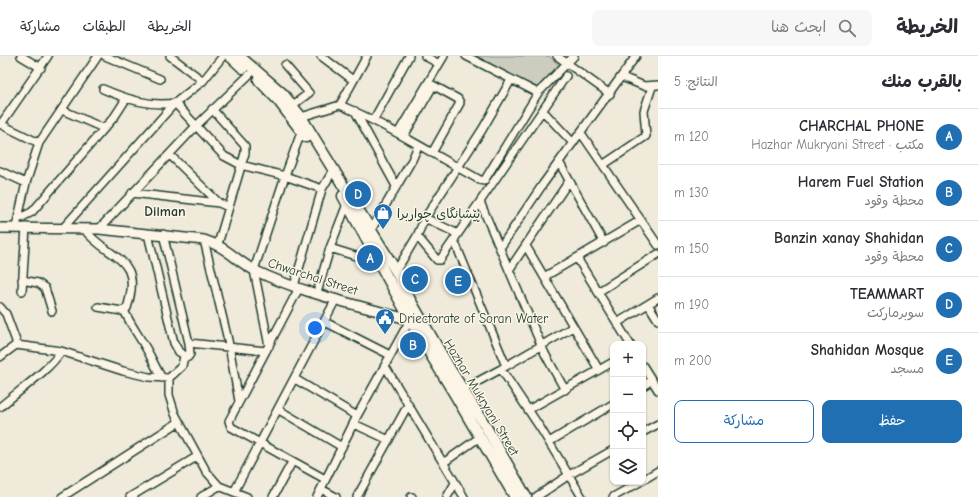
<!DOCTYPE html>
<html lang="ar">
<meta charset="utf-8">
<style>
:root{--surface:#fff;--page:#f7f7f7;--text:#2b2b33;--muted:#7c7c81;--line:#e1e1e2;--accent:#1f6fb2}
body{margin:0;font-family:"Comic Neue","Playpen Sans Arabic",sans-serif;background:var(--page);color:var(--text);direction:rtl}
.controls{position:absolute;right:12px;bottom:12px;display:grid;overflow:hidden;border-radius:8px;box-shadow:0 1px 3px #0004}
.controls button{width:36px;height:36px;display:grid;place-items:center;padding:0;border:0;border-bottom:1px solid var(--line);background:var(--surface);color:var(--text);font:20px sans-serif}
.you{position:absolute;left:315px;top:272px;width:14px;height:14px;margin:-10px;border:3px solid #fff;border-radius:50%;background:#1a73e8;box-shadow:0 0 0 6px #1a73e833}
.badge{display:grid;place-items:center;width:26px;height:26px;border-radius:50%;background:var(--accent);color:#fff;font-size:13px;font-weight:700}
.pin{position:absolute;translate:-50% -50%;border:2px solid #fff;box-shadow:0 1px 4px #0006}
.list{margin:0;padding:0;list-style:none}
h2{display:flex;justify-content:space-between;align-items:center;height:52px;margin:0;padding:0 16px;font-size:17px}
h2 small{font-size:13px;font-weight:400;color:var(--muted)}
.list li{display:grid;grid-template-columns:26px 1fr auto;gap:12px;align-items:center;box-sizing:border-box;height:56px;padding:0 16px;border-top:1px solid var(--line)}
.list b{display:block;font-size:15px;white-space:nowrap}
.list p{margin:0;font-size:13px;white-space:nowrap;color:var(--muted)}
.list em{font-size:13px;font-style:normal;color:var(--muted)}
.actions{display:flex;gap:8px;padding:12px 16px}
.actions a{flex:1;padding:9px 0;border:1px solid var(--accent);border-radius:8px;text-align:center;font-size:14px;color:var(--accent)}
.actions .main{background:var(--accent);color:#fff}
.icon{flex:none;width:22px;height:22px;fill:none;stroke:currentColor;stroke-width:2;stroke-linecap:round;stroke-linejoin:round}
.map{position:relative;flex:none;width:658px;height:441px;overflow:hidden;direction:ltr}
header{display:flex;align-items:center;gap:24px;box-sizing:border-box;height:56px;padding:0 20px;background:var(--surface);border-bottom:1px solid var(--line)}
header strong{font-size:19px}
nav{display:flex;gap:22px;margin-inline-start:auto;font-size:14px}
.search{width:280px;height:36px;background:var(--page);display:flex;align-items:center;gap:10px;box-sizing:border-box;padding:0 14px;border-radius:8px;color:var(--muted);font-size:15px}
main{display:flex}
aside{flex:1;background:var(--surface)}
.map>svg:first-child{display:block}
.green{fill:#cccdbf;stroke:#76857a}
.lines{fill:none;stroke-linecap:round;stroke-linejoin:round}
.minor-casing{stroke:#1f3d34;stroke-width:10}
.major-casing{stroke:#1f3d34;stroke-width:12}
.highway-casing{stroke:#1f3d34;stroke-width:13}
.minor{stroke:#fcf5e5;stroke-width:7}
.major{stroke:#fcf5e5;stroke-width:9}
.highway{stroke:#fcf5e5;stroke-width:10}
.labels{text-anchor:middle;stroke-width:3;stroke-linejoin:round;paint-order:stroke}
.poi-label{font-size:13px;fill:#1f3d34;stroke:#fcf5e5;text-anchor:start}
.street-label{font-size:13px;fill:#1f3d34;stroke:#fcf5e5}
.neighbourhood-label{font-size:14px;font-weight:bold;fill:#1f3d34;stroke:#fcf5e5}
</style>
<header>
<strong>الخريطة</strong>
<div class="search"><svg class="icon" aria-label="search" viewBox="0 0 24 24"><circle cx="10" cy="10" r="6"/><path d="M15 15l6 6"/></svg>ابحث هنا</div>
<nav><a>الخريطة</a><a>الطبقات</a><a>مشاركة</a></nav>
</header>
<main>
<aside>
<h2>بالقرب منك<small>النتائج: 5</small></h2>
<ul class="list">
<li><span class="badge">A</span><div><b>CHARCHAL PHONE</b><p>مكتب · Hazhar Mukryani Street</p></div><em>120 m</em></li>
<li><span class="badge">B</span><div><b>Harem Fuel Station</b><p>محطة وقود</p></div><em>130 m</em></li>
<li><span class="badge">C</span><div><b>Banzin xanay Shahidan</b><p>محطة وقود</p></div><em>150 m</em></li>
<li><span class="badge">D</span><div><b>TEAMMART</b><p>سوبرماركت</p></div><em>190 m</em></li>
<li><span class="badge">E</span><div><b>Shahidan Mosque</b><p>مسجد</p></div><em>200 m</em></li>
</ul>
<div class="actions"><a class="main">حفظ</a><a>مشاركة</a></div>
</aside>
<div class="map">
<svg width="658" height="441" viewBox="0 0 658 441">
<rect width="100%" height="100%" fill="#efeada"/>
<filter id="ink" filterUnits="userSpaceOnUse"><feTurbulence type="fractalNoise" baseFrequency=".025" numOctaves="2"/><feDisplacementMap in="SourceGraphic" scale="8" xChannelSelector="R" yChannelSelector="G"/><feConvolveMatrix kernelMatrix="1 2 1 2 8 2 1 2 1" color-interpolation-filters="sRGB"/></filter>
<g filter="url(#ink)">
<path class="green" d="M474 0H549L560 10 537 31 504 17Z"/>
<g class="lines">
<defs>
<path id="minor" d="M21 0 41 12
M105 0 160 23
M170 0 203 25
M321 0 353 24
M425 0 439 8
M466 0 538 37
M557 0 610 38
M285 9 309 37 293 49
M622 21 644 30 658 29
M429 27 458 43 460 47 432 97
M103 33C126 43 150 51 175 47L224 100 241 109 285 120 322 133
M340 49 367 0
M212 53 245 90V97L218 188
M62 54 103 72
M355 55 396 130
M543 55 573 87
M301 61 340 49C389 70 433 98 480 124L484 125 538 37 574 0
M374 63 409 0
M0 68 39 87
M1 68 48 0
M398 77 444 0
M581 77 658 189
M404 80 433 30
M170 99 219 147 228 151
M559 106 604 187
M603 109 646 80 644 55 652 31
M0 115 26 127
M132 137 219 147
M480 146 545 298 565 334
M425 162 458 178
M18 163 32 156 115 60 126 43
M16 171 26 127 39 87 98 0
M63 172 175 47 203 25 223 0
M84 173C109 205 144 199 127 252L122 255 98 251
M99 173 196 70 251 17
M371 174 412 104 418 90
M148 178 174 287 179 296 188 301 190 298 189 287 163 178
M417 180 437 204H440L566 20
M204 184 228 284 239 345
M454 184 506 310
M526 190 599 314
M330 192 378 207
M500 192 543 128 636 0
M577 202 630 288
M509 214 569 125
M396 215 417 180 425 162 482 74 511 24
M544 221 641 164
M22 224 38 227 45 232 52 255
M294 230 322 133 331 118
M299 232 229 365 231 371 325 423
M22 235 26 171
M598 236 658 198
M317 237 330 192 347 148
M648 248 658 264
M0 251 6 258 16 285V289L0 301
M124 254C129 266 137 277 144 289 151 300 155 311 162 322
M325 266 390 299
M617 267 658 242
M189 287 266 295
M16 289 61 295 123 315 149 321 169 322
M269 290 254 214 285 120 302 74
M184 300 182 310 169 322V339L175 358 206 415 219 430 247 441
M385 310 442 405H446L480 381
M643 310 658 334
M501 313 541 373 582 441
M295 323 357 360 317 441
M643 330 652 324
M462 334 501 313 573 271
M0 351C16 337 52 312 61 295
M279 354 342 391
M528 354 613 306
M357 360 410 264
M354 368 389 384
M643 376 658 368
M549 386 613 348
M443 406 464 441
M643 424 658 415
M321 433 336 441
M235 434 336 243
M62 441 179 366
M130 441 198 400
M201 441 219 430
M273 441 292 406
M357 441 408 349
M411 441H412
M447 441 455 427
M536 441 569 419 613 394
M613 441 640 426"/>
<path id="major" d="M0 172 99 173 204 184C227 191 236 205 256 215 304 238 359 249 410 264"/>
<path id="highway" d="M230 0 243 12
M239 0 283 38 301 61 396 215 410 244 451 315 483 366 526 441
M259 24 278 44 306 81
M343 140 417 276 454 337 515 441"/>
</defs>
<use href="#minor" class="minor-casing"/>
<use href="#major" class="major-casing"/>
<use href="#highway" class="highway-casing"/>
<use href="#minor" class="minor"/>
<use href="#major" class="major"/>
<use href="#highway" class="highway"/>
</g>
</g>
<defs>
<symbol id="shop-pin" viewBox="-11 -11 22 30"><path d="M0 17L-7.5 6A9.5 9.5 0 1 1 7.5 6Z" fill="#1f6fb2" stroke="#fcf5e5"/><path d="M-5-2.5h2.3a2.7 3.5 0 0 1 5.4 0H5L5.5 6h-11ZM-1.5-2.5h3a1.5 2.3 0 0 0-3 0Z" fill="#fff"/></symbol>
<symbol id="civic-pin" viewBox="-11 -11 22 30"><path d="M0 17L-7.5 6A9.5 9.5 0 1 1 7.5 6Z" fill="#1f6fb2" stroke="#fcf5e5"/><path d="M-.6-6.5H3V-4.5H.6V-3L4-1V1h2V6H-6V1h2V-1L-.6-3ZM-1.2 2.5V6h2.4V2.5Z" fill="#fff"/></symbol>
</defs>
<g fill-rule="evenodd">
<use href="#shop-pin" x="372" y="146" width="22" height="30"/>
<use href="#civic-pin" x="374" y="251" width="22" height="30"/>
</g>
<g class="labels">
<g class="poi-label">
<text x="397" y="162">پێشانگای چواربرا</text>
<text x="399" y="267">Driectorate of Soran Water</text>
</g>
<g class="street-label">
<text transform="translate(313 220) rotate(18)" y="5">Chwarchal Street</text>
<text transform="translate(482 341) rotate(59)" y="5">Hazhar Mukryani Street</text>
</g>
<g class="neighbourhood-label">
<text x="165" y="160">Dilman</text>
</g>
</g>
</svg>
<div class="controls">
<button>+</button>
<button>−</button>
<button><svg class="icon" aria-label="locate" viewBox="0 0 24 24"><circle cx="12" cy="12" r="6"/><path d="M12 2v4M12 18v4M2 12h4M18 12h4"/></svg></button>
<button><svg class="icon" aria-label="layers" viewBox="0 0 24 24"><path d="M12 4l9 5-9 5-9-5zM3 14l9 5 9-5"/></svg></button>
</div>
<div class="you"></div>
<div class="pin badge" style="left:370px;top:202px">A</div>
<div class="pin badge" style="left:413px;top:289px">B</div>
<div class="pin badge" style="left:415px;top:223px">C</div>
<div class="pin badge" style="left:358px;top:138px">D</div>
<div class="pin badge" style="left:458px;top:225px">E</div>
</div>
</main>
